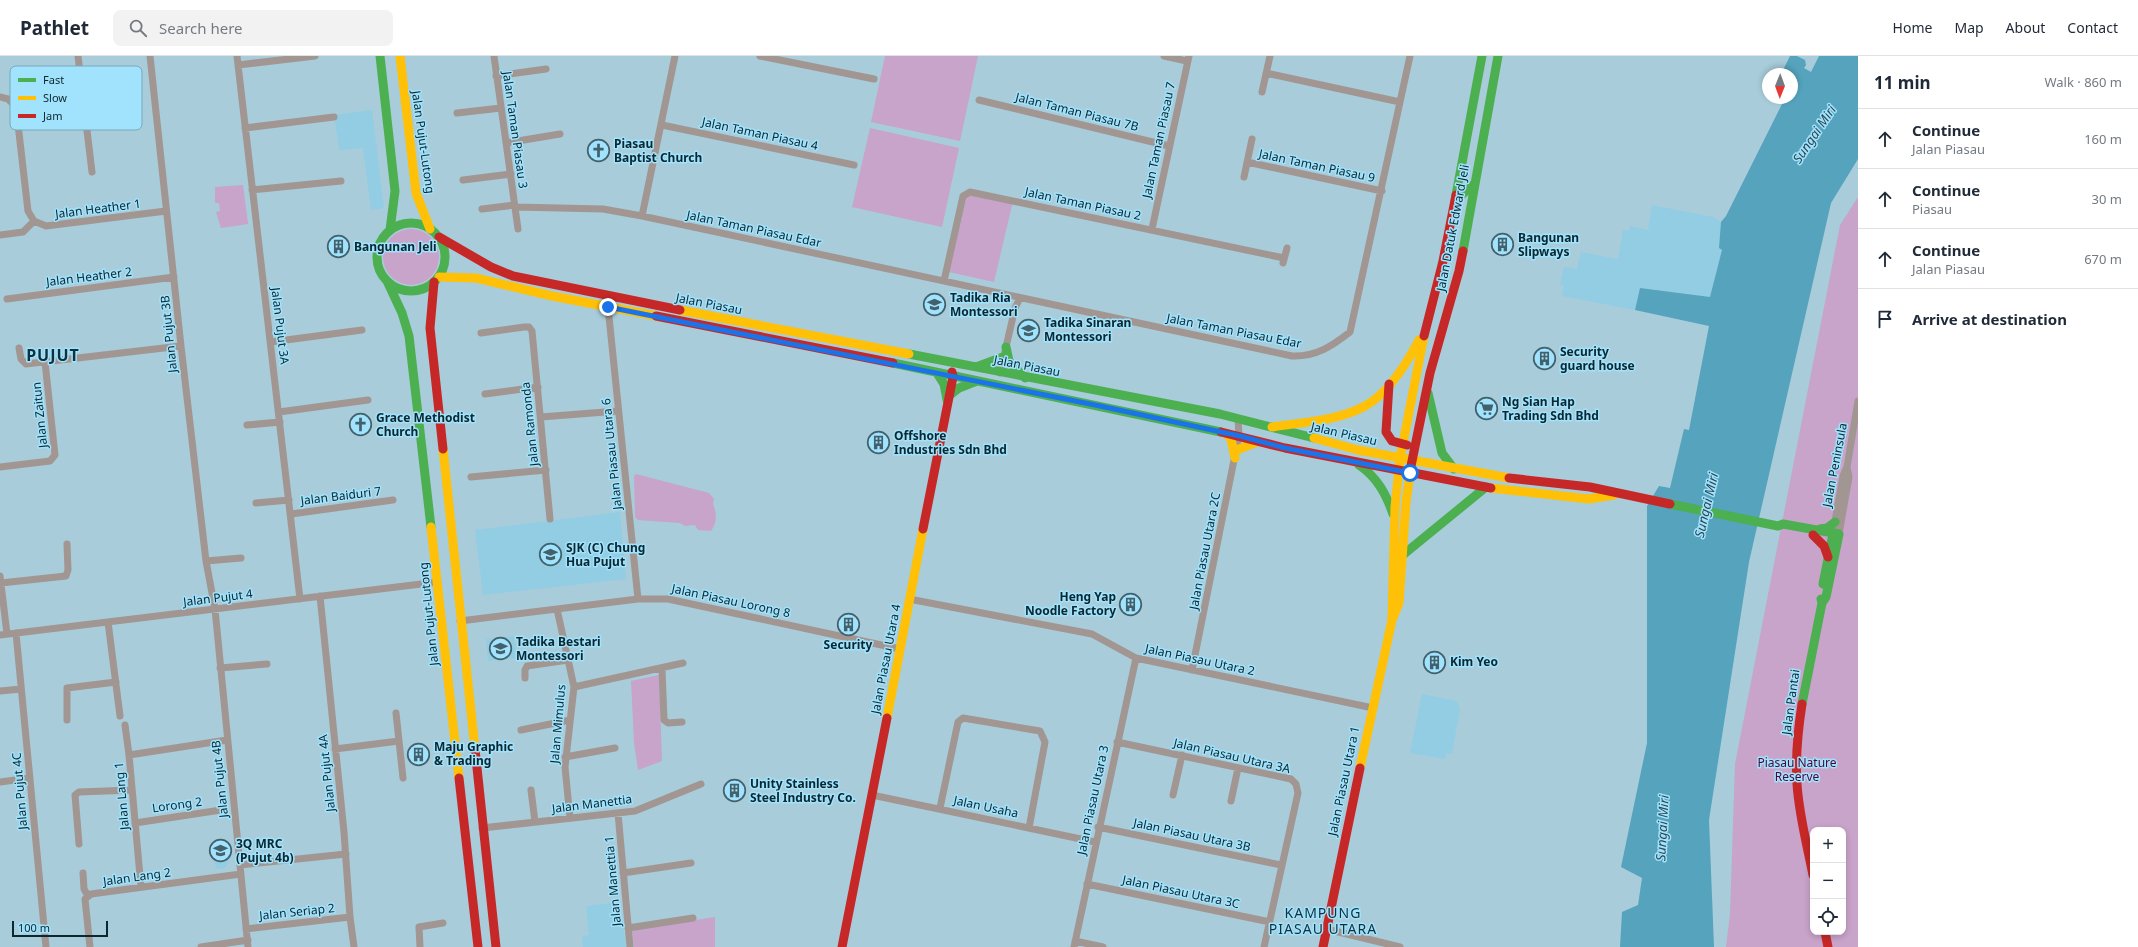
<!DOCTYPE html>
<meta charset="utf-8">
<style>
:root{--surface:#fff;--page:#f2f2f3;--text:#1f2937;--muted:#747a83;--line:#e0e1e3}
body{margin:0;font-family:"Noto Sans",sans-serif;background:var(--page);color:var(--text)}
.controls{position:absolute;right:12px;bottom:12px;display:grid;overflow:hidden;border-radius:8px;box-shadow:0 2px 6px #0003}
.controls button{width:36px;height:36px;display:grid;place-items:center;padding:0;border:0;border-bottom:1px solid var(--line);background:var(--surface);color:var(--text);font:20px sans-serif}
.compass{position:absolute;left:1762px;top:12px;width:36px;height:36px;border-radius:50%;background:var(--surface);box-shadow:0 2px 6px #0003;rotate:181deg}
.scale{position:absolute;left:12px;bottom:10px;width:96px;box-sizing:border-box;padding-left:4px;border:2px solid #0b2730;border-top:0;font-size:11px;line-height:14px;white-space:nowrap;color:#0b2730;-webkit-text-stroke:3px #a1e2fc;paint-order:stroke}
.stop{position:absolute;width:12px;height:12px;margin:-9px;border:3px solid #1a73e8;border-radius:50%;background:#fff}
.stop.end{background:#1a73e8;border-color:#fff;box-shadow:0 1px 4px #0008}
.list{margin:0;padding:0;list-style:none}
h2{display:flex;justify-content:space-between;align-items:center;height:52px;margin:0;padding:0 16px;font-size:17px}
h2 small{font-size:13px;font-weight:400;color:var(--muted)}
.list li{display:grid;grid-template-columns:26px 1fr auto;gap:12px;align-items:center;box-sizing:border-box;height:60px;padding:0 16px;border-top:1px solid var(--line)}
.list b{display:block;font-size:15px;white-space:nowrap}
.list p{margin:0;font-size:13px;white-space:nowrap;color:var(--muted)}
.list em{font-size:13px;font-style:normal;color:var(--muted)}
.icon{flex:none;width:22px;height:22px;fill:none;stroke:currentColor;stroke-width:2;stroke-linecap:round;stroke-linejoin:round}
.map{position:relative;flex:none;width:1858px;height:891px;overflow:hidden}
header{display:flex;align-items:center;gap:24px;box-sizing:border-box;height:56px;padding:0 20px;background:var(--surface);border-bottom:1px solid var(--line)}
header strong{font-size:19px}
nav{display:flex;gap:22px;margin-inline-start:auto;font-size:14px}
.search{width:280px;height:36px;background:var(--page);display:flex;align-items:center;gap:10px;box-sizing:border-box;padding:0 14px;border-radius:8px;color:var(--muted);font-size:15px}
main{display:flex}
aside{flex:1;background:var(--surface)}
.map>svg:first-child{display:block}
.built{fill:#93cde3}
.green{fill:#c8a3ca;fill-rule:evenodd}
.water{fill:#55a3bd}
.pier{fill:#a8ccda}
.lines{fill:none;stroke-linecap:round;stroke-linejoin:round}
.street{stroke:#a19692;stroke-width:7}
.fast{stroke:#4caf50;stroke-width:9}
.slow{stroke:#ffc107;stroke-width:9}
.jam{stroke:#c62828;stroke-width:9}
.route{stroke:#1a73e8;stroke-width:5}
.labels{text-anchor:middle;stroke-width:3;stroke-linejoin:round;paint-order:stroke}
.street-label{font-size:12px;fill:#0b2730;stroke:#a1e2fc}
.poi-label{font-size:12px;font-weight:bold;fill:#0b2730;stroke:#a1e2fc;text-anchor:start}
.park-label{font-size:12px;fill:#4e0539;stroke:#a1e2fc}
.water-label{font-size:13px;font-style:italic;fill:#2b4752;stroke:#a1e2fc}
.quarter-label{font-size:14px;letter-spacing:1px;fill:#0f323e;stroke:#a1e2fc}
.district-label{font-size:16px;font-weight:bold;letter-spacing:1px;fill:#0f323e;stroke:#a1e2fc}
.key{fill:#a1e2fc;stroke:#74aabf;stroke-width:1}
.key-label{font-size:11px;fill:#0b2730}
</style>
<header>
<strong>Pathlet</strong>
<div class="search"><svg class="icon" aria-label="search" viewBox="0 0 24 24"><circle cx="10" cy="10" r="6"/><path d="M15 15l6 6"/></svg>Search here</div>
<nav><a>Home</a><a>Map</a><a>About</a><a>Contact</a></nav>
</header>
<main>
<div class="map">
<svg width="1858" height="891" viewBox="0 0 1858 891">
<rect width="100%" height="100%" fill="#a8ccda"/>
<path class="built" d="M372 54 384 152 371 154 363 92 339 94 334 59Z
M1652 149 1713 161 1721 166 1719 192 1723 194 1710 241 1640 232 1635 254 1562 240 1564 230 1560 229 1564 211 1577 213 1581 196 1618 203 1623 174 1629 175 1630 170 1648 174Z
M620 456 626 523 483 539 475 474Z
M514 580 516 602 488 605 486 583Z
M1422 638 1457 645 1460 653 1452 698 1446 697 1445 703 1410 697Z
M229 785 231 801 225 812 216 813 211 788Z
M620 846 626 891H583L582 880 589 879 586 850Z"/>
<path class="green" d="M885 0H978L960 85 871 66Z
M870 72 959 92 942 171 852 151Z
M243 129 248 168 221 172 216 156 220 155 219 147H215V131Z
M968 134 1013 145 994 226 949 216Z
M1858 141V891H1726L1730 858 1735 708 1840 169ZM1813 774H1843V876H1813Z
M383 201a28 28 0 1 1 56 0a28 28 0 1 1-56 0Z
M636 418 709 437 714 443 713 448C717 457 717 467 711 475L698 474 695 469 685 470 680 467 638 464 635 461 634 420Z
M659 619 662 705 638 714 634 687 631 625Z
M715 861V891H634L632 874Z"/>
<path class="water" d="M1790 0H1858V103L1831 147 1749 506 1709 764 1714 891H1620L1622 856 1638 849 1642 822 1621 811 1647 687V450L1659 430 1670 432 1684 373 1689 374 1709 270 1635 254 1640 232 1710 241 1722 194 1719 192 1721 166 1726 160 1785 42H1792V18H1781Z"/>
<path class="pier" d="M1797 0H1819L1811 16 1804 12 1806 9 1805 4Z"/>
<g class="lines">
<path class="street" d="M78 0 92 116
M150 0 181 290 206 505 215 553 248 891
M237 0 300 543
M494 0 518 173
M760 0 874 23
M1164 0 1187 5
M238 9 315 0
M1266 17 1400 46
M496 20 546 13
M1262 36 1270 0
M0 41 8 43 16 51 28 155 34 165 46 170 166 155
M979 44 1169 90
M457 57 501 52
M662 69 854 109
M245 72 334 61
M506 87 560 78
M1247 106 1382 135
M1244 121 1252 83
M463 124 511 118
M252 134 341 125
M515 151 603 153 642 160 1292 300C1316 301 1332 290 1350 276L1410 0
M482 153 515 149
M642 160 675 0
M1152 173 1189 0
M0 179 23 176 34 165
M1283 207 1287 192
M944 225 963 140 970 136 1284 202
M7 243 174 221
M608 251 638 543
M481 277 524 271H529L532 275 550 463
M271 286 362 274
M19 292 21 303 26 308 181 290
M1000 317 1015 252 1020 242
M485 338 538 331
M279 356 368 344
M541 361 618 355
M247 369 280 366
M0 411 50 405 55 399 45 306
M471 421 546 414
M256 447 289 444
M291 458 393 444
M1834 471 1843 420 1847 411 1858 345
M1839 478 1849 421 1847 411
M206 505 241 502
M0 520 7 578
M1 527 66 520 68 514 67 488
M320 540 344 776 350 861 354 891
M909 543 1092 578 1136 602 1373 652
M557 553 574 631 565 711 570 762
M460 565 638 543H668L900 593
M108 566 120 660
M16 577 46 891
M0 579 438 526
M220 612 267 608
M662 613 664 664 668 667 682 666
M1192 614 1239 379 1238 363
M525 622V614L527 610 568 604
M574 631 683 607
M0 635 21 633
M396 657 403 722
M67 664V632L116 626
M125 669 129 699
M521 674 570 664
M1117 686 1291 723 1296 728 1298 737 1264 891
M335 693 399 685
M565 701 615 692
M0 726 30 722
M531 734 535 766
M872 739 1095 786
M1173 739 1182 699
M1231 745 1238 712
M940 752 958 666 963 662 1040 675 1045 686 1029 772
M618 757 630 891
M135 767 221 754
M1098 771 1281 809
M482 772 635 755 701 728
M79 788 75 739 79 736 132 734
M240 809 346 798
M83 817 84 833 88 840
M623 817 691 807
M1087 828 1270 866
M141 831 129 699 227 684
M628 872 693 862
M246 873 350 861
M1326 873 1400 891
M1075 885 1103 891
M90 891 85 843 91 838 241 818
M201 891 248 884
M420 891 419 871 443 867
M1074 891 1136 602"/>
<path class="fast" d="M380 0 395 135 390 174
M1456 139 1482 0
M1455 145 1475 127
M377 201a34 34 0 1 1 68 0a34 34 0 1 1-68 0Z
M1463 195 1498 0
M388 227 402 257 409 280 431 471
M1006 291 1009 305 1025 322
M909 298 1220 358 1314 382
M893 307 1221 376
M976 311 1003 301
M937 317 944 328 947 344
M1428 337 1442 397 1454 413
M950 339 959 332 977 325
M1359 409C1377 421 1386 438 1393 458
M1670 448 1778 470 1783 468 1839 478 1826 541 1822 547
M1820 473 1827 472 1835 466
M1404 498 1486 431
M1823 528 1833 478
M1802 648 1822 547 1821 543"/>
<path class="slow" d="M400 0 416 137 430 173
M439 221 476 222 552 240 656 260
M680 254 909 298
M1272 371C1302 366 1338 365 1365 350 1389 337 1407 307 1419 284
M1226 377 1231 383 1235 402
M1314 382 1358 394 1509 422
M443 393 475 693
M1237 394 1259 385
M1491 432 1589 443 1614 439
M431 471 459 722
M1392 563 1395 451 1400 402 1424 280
M887 662 923 473
M1360 712 1392 564 1399 547 1406 446 1411 410"/>
<path class="jam" d="M439 181 491 211 513 220 680 254
M434 226 430 272 443 393
M656 260 893 307
M1424 280 1443 205 1456 139
M1389 328 1386 376 1392 385 1407 389
M1221 376 1285 392 1491 432
M1411 410 1430 317 1459 215 1463 195
M1509 422 1590 431 1670 448
M923 473 953 321 952 316
M1813 479 1824 490 1828 501
M1802 648C1798 674 1795 701 1797 728 1799 759 1807 789 1813 819
M475 693 496 891
M459 722 478 891
M1825 876 1828 891
M842 891 887 662
M1323 891 1360 712"/>
</g>
<g class="lines">
<path class="route" d="M608 251 1100 350 1240 380 1285 392 1410 417"/>
</g>
<defs>
<symbol id="church-ring" viewBox="-11 -11 22 22"><circle r="9.5" fill="#a1e2fc" stroke="#42616c" stroke-width="1.5"/><path d="M-1.2-6h2.4v3.5h3.3v2.4h-3.3V6h-2.4V-.1h-3.3v-2.4h3.3Z" fill="#42616c"/></symbol>
<symbol id="building-ring" viewBox="-11 -11 22 22"><circle r="9.5" fill="#a1e2fc" stroke="#42616c" stroke-width="1.5"/><path d="M-4-6H4V6H1V3H-1V6H-4ZM-2.5-4.3h1.7v1.8h-1.7ZM.8-4.3h1.7v1.8H.8ZM-2.5-1h1.7V.8h-1.7ZM.8-1h1.7V.8H.8Z" fill="#42616c"/></symbol>
<symbol id="school-ring" viewBox="-11 -11 22 22"><circle r="9.5" fill="#a1e2fc" stroke="#42616c" stroke-width="1.5"/><path d="M0-5L7-2L0 1L-7-2ZM-4 1L0 2.5L4 1V4Q0 6-4 4Z" fill="#42616c"/></symbol>
<symbol id="supermarket-ring" viewBox="-11 -11 22 22"><circle r="9.5" fill="#a1e2fc" stroke="#42616c" stroke-width="1.5"/><path d="M-6-5.5h2.5l.6 2H6L4.5 2H-2.5L-4.4-4H-6ZM-1.5 3.2a1.3 1.3 0 1 0 .1 0ZM3 3.2a1.3 1.3 0 1 0 .1 0Z" fill="#42616c"/></symbol>
</defs>
<g fill-rule="evenodd">
<use href="#church-ring" x="586" y="82" width="25" height="25"/>
<use href="#building-ring" x="1490" y="176" width="25" height="25"/>
<use href="#building-ring" x="326" y="178" width="25" height="25"/>
<use href="#school-ring" x="922" y="236" width="25" height="25"/>
<use href="#school-ring" x="1016" y="262" width="25" height="25"/>
<use href="#building-ring" x="1532" y="290" width="25" height="25"/>
<use href="#supermarket-ring" x="1474" y="340" width="25" height="25"/>
<use href="#church-ring" x="348" y="356" width="25" height="25"/>
<use href="#building-ring" x="866" y="374" width="25" height="25"/>
<use href="#school-ring" x="538" y="486" width="25" height="25"/>
<use href="#building-ring" x="1118" y="536" width="25" height="25"/>
<use href="#building-ring" x="836" y="556" width="25" height="25"/>
<use href="#school-ring" x="488" y="580" width="25" height="25"/>
<use href="#building-ring" x="1422" y="594" width="25" height="25"/>
<use href="#building-ring" x="406" y="686" width="25" height="25"/>
<use href="#building-ring" x="722" y="722" width="25" height="25"/>
<use href="#school-ring" x="208" y="782" width="25" height="25"/>
</g>
<g class="labels">
<g class="street-label">
<text transform="translate(1077 56) rotate(14)" y="4">Jalan Taman Piasau 7B</text>
<text transform="translate(515 74) rotate(82)" y="4">Jalan Taman Piasau 3</text>
<text transform="translate(760 78) rotate(12)" y="4">Jalan Taman Piasau 4</text>
<text transform="translate(1159 84) rotate(-78)" y="4">Jalan Taman Piasau 7</text>
<text transform="translate(423 86) rotate(82)" y="4">Jalan Pujut-Lutong</text>
<text transform="translate(1317 110) rotate(12)" y="4">Jalan Taman Piasau 9</text>
<text transform="translate(1083 148) rotate(12)" y="4">Jalan Taman Piasau 2</text>
<text transform="translate(98 153) rotate(-7)" y="4">Jalan Heather 1</text>
<text transform="translate(1453 172) rotate(-79)" y="4">Jalan Datuk Edward Jeli</text>
<text transform="translate(754 173) rotate(12)" y="4">Jalan Taman Piasau Edar</text>
<text transform="translate(89 221) rotate(-7)" y="4">Jalan Heather 2</text>
<text transform="translate(709 248) rotate(11)" y="4">Jalan Piasau</text>
<text transform="translate(280 270) rotate(83)" y="4">Jalan Pujut 3A</text>
<text transform="translate(1234 275) rotate(11)" y="4">Jalan Taman Piasau Edar</text>
<text transform="translate(169 278) rotate(-96)" y="4">Jalan Pujut 3B</text>
<text transform="translate(1027 310) rotate(11)" y="4">Jalan Piasau</text>
<text transform="translate(40 359) rotate(-96)" y="4">Jalan Zaitun</text>
<text transform="translate(530 368) rotate(-96)" y="4">Jalan Ramonda</text>
<text transform="translate(1344 378) rotate(13)" y="4">Jalan Piasau</text>
<text transform="translate(612 398) rotate(-96)" y="4">Jalan Piasau Utara 6</text>
<text transform="translate(1835 409) rotate(-79)" y="4">Jalan Peninsula</text>
<text transform="translate(341 440) rotate(-7)" y="4">Jalan Baiduri 7</text>
<text transform="translate(1205 495) rotate(-79)" y="4">Jalan Piasau Utara 2C</text>
<text transform="translate(218 542) rotate(-7)" y="4">Jalan Pujut 4</text>
<text transform="translate(731 545) rotate(12)" y="4">Jalan Piasau Lorong 8</text>
<text transform="translate(429 558) rotate(-96)" y="4">Jalan Pujut-Lutong</text>
<text transform="translate(886 603) rotate(-79)" y="4">Jalan Piasau Utara 4</text>
<text transform="translate(1200 604) rotate(12)" y="4">Jalan Piasau Utara 2</text>
<text transform="translate(1791 646) rotate(-82)" y="4">Jalan Pantai</text>
<text transform="translate(558 668) rotate(-85)" y="4">Jalan Mimulus</text>
<text transform="translate(1232 700) rotate(13)" y="4">Jalan Piasau Utara 3A</text>
<text transform="translate(327 717) rotate(-96)" y="4">Jalan Pujut 4A</text>
<text transform="translate(220 723) rotate(-96)" y="4">Jalan Pujut 4B</text>
<text transform="translate(1344 725) rotate(-78)" y="4">Jalan Piasau Utara 1</text>
<text transform="translate(20 735) rotate(-95)" y="4">Jalan Pujut 4C</text>
<text transform="translate(122 740) rotate(-95)" y="4">Jalan Lang 1</text>
<text transform="translate(1093 744) rotate(-78)" y="4">Jalan Piasau Utara 3</text>
<text transform="translate(592 748) rotate(-7)" y="4">Jalan Manettia</text>
<text transform="translate(177 749) rotate(-8)" y="4">Lorong 2</text>
<text transform="translate(986 751) rotate(12)" y="4">Jalan Usaha</text>
<text transform="translate(1192 779) rotate(12)" y="4">Jalan Piasau Utara 3B</text>
<text transform="translate(137 821) rotate(-8)" y="4">Jalan Lang 2</text>
<text transform="translate(613 825) rotate(-95)" y="4">Jalan Manettia 1</text>
<text transform="translate(1181 836) rotate(12)" y="4">Jalan Piasau Utara 3C</text>
<text transform="translate(297 856) rotate(-6)" y="4">Jalan Seriap 2</text>
</g>
<g class="poi-label">
<text x="614" y="92">Piasau<tspan x="614" dy="14">Baptist Church</tspan></text>
<text x="1518" y="186">Bangunan<tspan x="1518" dy="14">Slipways</tspan></text>
<text x="354" y="195">Bangunan Jeli</text>
<text x="950" y="246">Tadika Ria<tspan x="950" dy="14">Montessori</tspan></text>
<text x="1044" y="271">Tadika Sinaran<tspan x="1044" dy="14">Montessori</tspan></text>
<text x="1560" y="300">Security<tspan x="1560" dy="14">guard house</tspan></text>
<text x="1502" y="350">Ng Sian Hap<tspan x="1502" dy="14">Trading Sdn Bhd</tspan></text>
<text x="376" y="366">Grace Methodist<tspan x="376" dy="14">Church</tspan></text>
<text x="894" y="384">Offshore<tspan x="894" dy="14">Industries Sdn Bhd</tspan></text>
<text x="566" y="496">SJK (C) Chung<tspan x="566" dy="14">Hua Pujut</tspan></text>
<text x="1116" y="545" text-anchor="end">Heng Yap<tspan x="1116" dy="14">Noodle Factory</tspan></text>
<text x="516" y="590">Tadika Bestari<tspan x="516" dy="14">Montessori</tspan></text>
<text x="848" y="593" text-anchor="middle">Security</text>
<text x="1450" y="610">Kim Yeo</text>
<text x="434" y="695">Maju Graphic<tspan x="434" dy="14">&amp; Trading</tspan></text>
<text x="750" y="732">Unity Stainless<tspan x="750" dy="14">Steel Industry Co.</tspan></text>
<text x="236" y="792">3Q MRC<tspan x="236" dy="14">(Pujut 4b)</tspan></text>
</g>
<g class="park-label">
<text x="1797" y="711">Piasau Nature<tspan x="1797" dy="14">Reserve</tspan></text>
</g>
<g class="water-label">
<text transform="translate(1814 78) rotate(-56)" y="5">Sungai Miri</text>
<text transform="translate(1706 449) rotate(-77)" y="5">Sungai Miri</text>
<text transform="translate(1662 772) rotate(-87)" y="5">Sungai Miri</text>
</g>
<g class="quarter-label">
<text x="1323" y="862">KAMPUNG<tspan x="1323" dy="16">PIASAU UTARA</tspan></text>
</g>
<g class="district-label">
<text x="53" y="305">PUJUT</text>
</g>
</g>
<rect x="10" y="10" width="132" height="64" rx="6" class="key"/>
<rect x="18" y="22" width="18" height="4" fill="#4caf50"/>
<rect x="18" y="40" width="18" height="4" fill="#ffc107"/>
<rect x="18" y="58" width="18" height="4" fill="#c62828"/>
<g class="key-label">
<text x="43" y="28">Fast</text>
<text x="43" y="46">Slow</text>
<text x="43" y="64">Jam</text>
</g>
</svg>
<div class="controls">
<button>+</button>
<button>−</button>
<button><svg class="icon" aria-label="locate" viewBox="0 0 24 24"><circle cx="12" cy="12" r="6"/><path d="M12 2v4M12 18v4M2 12h4M18 12h4"/></svg></button>
</div>
<svg class="compass" viewBox="-18 -18 36 36"><path d="M0-13l5 13h-10z" fill="#e53935"/><path d="M0 13l5-13h-10z" fill="#747a83"/></svg>
<div class="scale">100 m</div>
<div class="stop" style="left:1410px;top:417px"></div>
<div class="stop end" style="left:608px;top:251px"></div>
</div>
<aside>
<h2>11 min<small>Walk · 860 m</small></h2>
<ul class="list">
<li><svg class="icon" aria-label="ahead" viewBox="0 0 24 24"><path d="M12 20V5M6 11l6-6 6 6"/></svg><div><b>Continue</b><p>Jalan Piasau</p></div><em>160 m</em></li>
<li><svg class="icon" aria-label="ahead" viewBox="0 0 24 24"><path d="M12 20V5M6 11l6-6 6 6"/></svg><div><b>Continue</b><p>Piasau</p></div><em>30 m</em></li>
<li><svg class="icon" aria-label="ahead" viewBox="0 0 24 24"><path d="M12 20V5M6 11l6-6 6 6"/></svg><div><b>Continue</b><p>Jalan Piasau</p></div><em>670 m</em></li>
<li><svg class="icon" aria-label="arrive" viewBox="0 0 24 24"><path d="M6 21V4h12l-3 4 3 4H6"/></svg><div><b>Arrive at destination</b></div></li>
</ul>
</aside>
</main>
